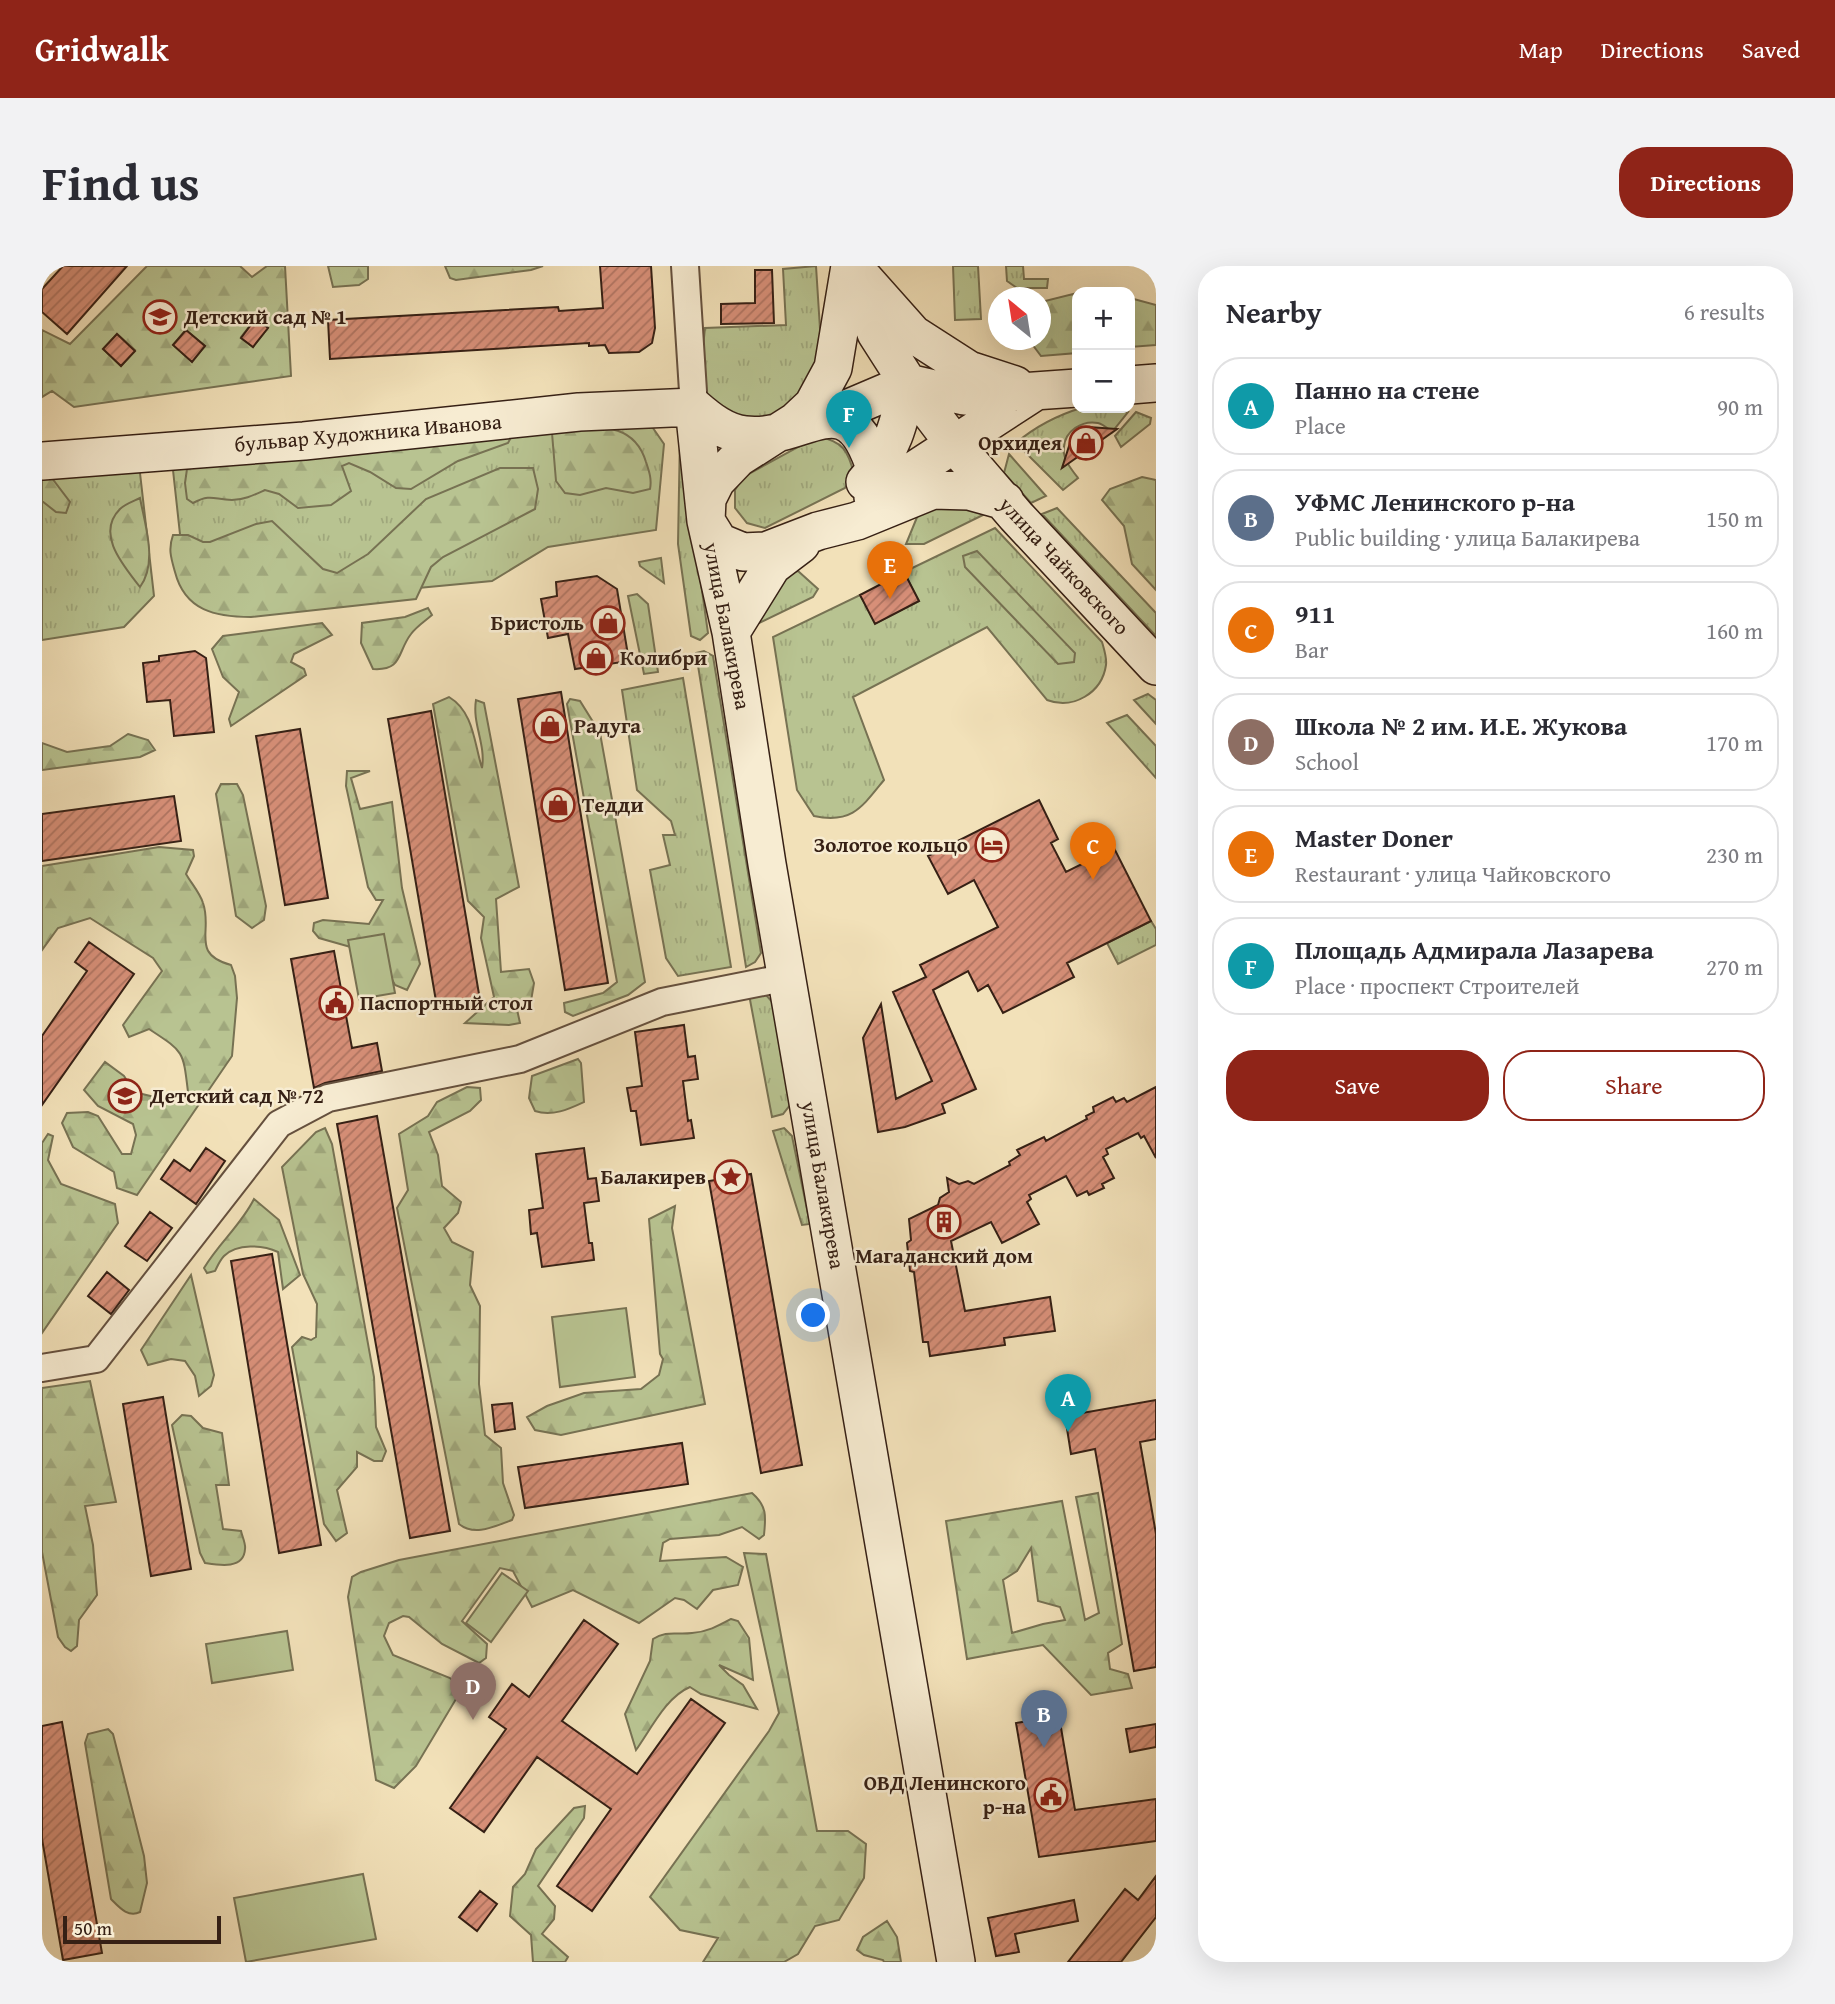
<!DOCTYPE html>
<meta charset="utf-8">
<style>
:root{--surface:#fff;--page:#f2f2f3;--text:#2b2b33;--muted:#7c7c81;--line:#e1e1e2;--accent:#8f2418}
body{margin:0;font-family:"Gentium Book Plus",serif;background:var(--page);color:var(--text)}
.controls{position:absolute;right:21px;top:21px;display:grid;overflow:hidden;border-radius:14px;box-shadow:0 7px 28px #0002}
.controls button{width:63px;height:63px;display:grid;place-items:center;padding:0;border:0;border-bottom:2px solid var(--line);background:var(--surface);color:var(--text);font:35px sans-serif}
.compass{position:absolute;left:946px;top:21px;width:63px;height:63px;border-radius:50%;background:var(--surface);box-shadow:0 7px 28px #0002;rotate:330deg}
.scale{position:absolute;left:21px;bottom:18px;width:158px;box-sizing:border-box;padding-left:7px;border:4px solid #362015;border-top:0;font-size:19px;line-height:24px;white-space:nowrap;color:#362015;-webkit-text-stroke:5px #f7ecd2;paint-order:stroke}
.you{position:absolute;left:772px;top:1050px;width:24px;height:24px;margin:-18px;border:5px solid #fff;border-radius:50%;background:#1a73e8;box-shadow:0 0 0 10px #1a73e833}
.badge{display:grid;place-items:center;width:46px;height:46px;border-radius:50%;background:var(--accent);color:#fff;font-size:23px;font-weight:700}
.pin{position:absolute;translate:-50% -58px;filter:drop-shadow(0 2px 4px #0008)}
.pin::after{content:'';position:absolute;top:37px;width:24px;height:21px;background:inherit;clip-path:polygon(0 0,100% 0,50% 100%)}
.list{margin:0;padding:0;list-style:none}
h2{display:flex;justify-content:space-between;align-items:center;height:91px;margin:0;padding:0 28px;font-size:30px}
h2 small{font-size:23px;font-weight:400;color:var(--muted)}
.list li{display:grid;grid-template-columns:46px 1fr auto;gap:21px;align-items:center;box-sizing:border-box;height:98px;margin:0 14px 14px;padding:0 14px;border:2px solid var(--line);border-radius:28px}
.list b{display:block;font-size:26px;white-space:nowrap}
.list p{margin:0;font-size:23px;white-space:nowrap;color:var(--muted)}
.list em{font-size:23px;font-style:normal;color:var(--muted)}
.actions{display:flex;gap:14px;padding:21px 28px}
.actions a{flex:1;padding:16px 0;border:2px solid var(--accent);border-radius:28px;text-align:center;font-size:24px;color:var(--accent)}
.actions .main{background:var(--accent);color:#fff}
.map{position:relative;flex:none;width:1114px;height:1696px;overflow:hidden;border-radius:28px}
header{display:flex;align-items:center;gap:42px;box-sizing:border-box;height:98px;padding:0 35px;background:var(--accent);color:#fff}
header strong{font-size:33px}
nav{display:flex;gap:38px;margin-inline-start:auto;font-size:24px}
.intro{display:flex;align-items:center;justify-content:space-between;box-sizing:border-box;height:168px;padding:0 42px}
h1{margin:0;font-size:49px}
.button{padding:18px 32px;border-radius:28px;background:var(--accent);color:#fff;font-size:24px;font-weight:700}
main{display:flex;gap:42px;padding:0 42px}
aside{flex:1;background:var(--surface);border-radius:28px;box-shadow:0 7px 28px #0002}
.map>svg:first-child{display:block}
.grass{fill:url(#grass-tufts);stroke:#777253;stroke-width:2}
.forest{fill:url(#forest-firs);stroke:#777253;stroke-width:2;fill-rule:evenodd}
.green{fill:#b8c391;stroke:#777253;stroke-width:2}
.building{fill:url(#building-hatch);stroke:#362015;stroke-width:2}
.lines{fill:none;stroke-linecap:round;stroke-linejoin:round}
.street-casing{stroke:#65503e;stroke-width:30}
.secondary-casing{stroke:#362015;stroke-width:40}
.street{stroke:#f7ecd2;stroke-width:26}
.secondary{stroke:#f7ecd2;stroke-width:37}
.labels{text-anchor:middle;stroke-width:5;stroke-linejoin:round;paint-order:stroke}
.poi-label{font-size:21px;font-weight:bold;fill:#362015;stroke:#f7ecd2;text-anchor:start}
.street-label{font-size:21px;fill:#362015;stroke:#f7ecd2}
</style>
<header>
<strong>Gridwalk</strong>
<nav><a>Map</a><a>Directions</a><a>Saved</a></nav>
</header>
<div class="intro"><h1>Find us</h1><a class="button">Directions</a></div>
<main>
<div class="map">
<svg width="1114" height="1696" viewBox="0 0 1114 1696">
<defs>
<pattern id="grass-tufts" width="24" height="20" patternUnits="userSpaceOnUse" patternTransform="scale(1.75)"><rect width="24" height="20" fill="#b8c391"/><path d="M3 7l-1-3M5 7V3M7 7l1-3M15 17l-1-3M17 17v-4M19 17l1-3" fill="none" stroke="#9fa77c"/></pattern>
<pattern id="forest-firs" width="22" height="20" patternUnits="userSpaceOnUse" patternTransform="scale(1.75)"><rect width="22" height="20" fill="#b8c391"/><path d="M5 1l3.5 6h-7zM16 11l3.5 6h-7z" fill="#9fa77c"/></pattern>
<pattern id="building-hatch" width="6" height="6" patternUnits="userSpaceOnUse" patternTransform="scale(1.75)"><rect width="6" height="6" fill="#d78f78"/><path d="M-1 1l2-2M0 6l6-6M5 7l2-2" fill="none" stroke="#af7461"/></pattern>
</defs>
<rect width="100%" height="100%" fill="#f2e1b9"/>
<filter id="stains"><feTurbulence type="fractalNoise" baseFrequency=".00286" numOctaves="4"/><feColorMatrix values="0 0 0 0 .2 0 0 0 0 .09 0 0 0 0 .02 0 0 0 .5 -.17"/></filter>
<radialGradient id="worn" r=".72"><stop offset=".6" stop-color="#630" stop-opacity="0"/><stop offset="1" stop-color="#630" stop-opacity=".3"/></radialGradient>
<path class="grass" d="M774 0 780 94 758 138 717 156 690 153 664 128 659 100 663 62 744 59 741 3Z
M911 0H936L939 53 913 54Z
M964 0H981L982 13H1006L1005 22H975L965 15Z
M1039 142 1086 146 1070 166C1065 162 1061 158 1056 157 1040 154 1023 165 1022 181 1020 192 1029 203 1036 212L1021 224 974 177C994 160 1013 150 1039 142Z
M1094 146 1109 152 1108 158 1079 181 1073 170Z
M602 149 622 178 614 264 506 281 450 315 196 339 143 314 131 204 151 192Z
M638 169 666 367 658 374 649 370 636 278Z
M776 170C801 176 806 184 812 208L803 222 723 262 705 257 693 242V224L701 211Z
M967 188 1004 230 989 237 962 207Z
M92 198 98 207 112 330 82 361 0 374V205Z
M891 235 943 248 882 278H864L878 244Z
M1015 242 1114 347V370L1000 248Z
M953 262 1060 376C1062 383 1065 392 1064 399 1060 427 1031 444 1005 434L945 361 811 431 842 514C820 541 810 558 772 550L755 524 731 371 818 329 834 357 877 335 862 306Z
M619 292 622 317 598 300 597 296Z
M756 305 776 323 771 331 711 360 745 306Z
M595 328 606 338 616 406 602 408 586 330Z
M662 385 671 390 719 687 713 696 704 701 654 387Z
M641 412 689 701 636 710 624 692 608 604 628 599 621 569H633L629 555 595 524 580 424Z
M1106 428 1114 434V458L1092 434Z
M1085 449 1114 480V512L1065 457Z
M1109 655 1114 663V679L1076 698 1065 677Z
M717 721 732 738 748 839 741 848 730 851 706 723Z
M742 862 750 870 768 958 760 959 731 865Z"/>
<path class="forest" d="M105 0H198L210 11 225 0H243L249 110 32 141 10 125 0 131V64L28 78ZM214 52 226 62 211 81 199 71ZM144 64 163 80 150 95 131 79ZM75 68 93 84 79 100 61 83Z
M286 0H326V13L317 19 291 21Z
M403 0H501L489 4 414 14 408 12Z
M1035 27V87L999 90 987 74H999V36Z
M1088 32 1114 39V79L1088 81Z
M515 161C551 162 591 153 604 196 607 205 610 213 608 223L591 227 564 222 538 229 523 227 514 215 510 167Z
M473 164 466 177 416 195 369 223 354 222 328 206 307 197 300 200 309 225 289 239 256 242 237 228 223 224C212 229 202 234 190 234 172 234 170 227 151 237L145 233 143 217 146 196Z
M458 202H491L496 223 493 243 401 291 389 301 374 333 209 351C174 351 143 345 133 306 129 292 126 283 131 269H146L161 276H168L214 258 230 255 281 303 295 307 326 288 384 233Z
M0 207H6L28 236 24 247 14 246 0 235Z
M1100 211 1114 214V324L1090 298 1082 260 1060 234 1068 223Z
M98 232C103 259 116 297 98 321 82 300 53 268 78 243 83 238 92 235 98 232Z
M935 285 1033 387 1032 396 1016 398 923 301 921 290Z
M386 342 390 349C383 355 374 361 369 368 355 386 361 405 331 403L319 377 320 357 363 351Z
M280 357 290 369 252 388 249 396 262 403 264 409 189 460 187 453 197 426 181 411 170 383 181 370Z
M407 431C432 446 432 477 440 502 444 478 430 458 434 434L442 437 477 621 454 633 459 706 487 703 492 717 489 735 474 739 478 757 467 759 423 757 452 731 439 672 442 651 426 635 391 438Z
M528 433 538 435 558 467 603 716 586 729 531 750 523 746 522 737 561 727 575 716 525 438Z
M86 468 106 474 113 484 98 491 0 504V477L25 486 68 480Z
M305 505H328L309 512 318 543 350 536 360 622 378 698 365 724 353 719 337 689 277 672 271 665 272 657 281 654 327 658 341 634H334L326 621 304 520Z
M179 518H195L201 529 224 640 222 654 210 662 194 650 174 528Z
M117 581 151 584 152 590 144 608C149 617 158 627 161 637 171 665 148 688 189 699L193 710 195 732 190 790 95 929 75 922 72 906 31 881 20 857 25 847 46 846 56 850 80 888H89L94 869 91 858 56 840 42 824 63 796 82 810 92 826 125 834 146 826C141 784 142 786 107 763L87 771 81 759 120 705 111 692 48 652 16 662 0 684V600Z
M536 793 539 797 542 836C527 843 510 851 493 845L487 832 490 810Z
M425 821 438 822 439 834 428 845 387 866 396 889 400 920 419 936 416 947 402 962 410 976 431 986 428 1019 438 1040 437 1118 443 1169 459 1182 461 1217 472 1249 470 1254C453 1260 433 1271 417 1258L355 942 366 924 357 868 386 850 395 836Z
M283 862 290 878 332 1111 334 1161 344 1185 340 1195H332L315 1186V1201L295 1224 305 1267 294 1275 282 1258 250 1081 260 1071 269 1074 274 1071 275 1038 261 1008 240 901 274 866Z
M6 868 11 870 6 894 19 918 73 938 76 957 0 1067V877Z
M212 933 237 954 258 1009 241 1023 236 986C221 979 195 977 182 990 178 994 175 1001 173 1005L165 1007 162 1002C177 977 199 959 212 933Z
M633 940 630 962 663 1138 519 1169 493 1164 485 1151 505 1140 542 1127 599 1123 617 1109 621 1093 618 1088 607 953Z
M149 1009 172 1109 169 1120 157 1130 153 1110 143 1095 129 1093 106 1099 99 1084Z
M48 1115 74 1236 43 1240 51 1279 55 1329 37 1354 35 1380 29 1385 23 1381 16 1371 0 1286V1122Z
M140 1149 149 1150 161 1162 180 1167 187 1219H174L181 1263 199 1265C200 1270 204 1278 203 1283 202 1304 176 1299 163 1297L158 1287 130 1159Z
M710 1227C725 1240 724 1250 722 1269L717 1273 700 1261 677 1269 628 1273 621 1277 618 1295 684 1291 701 1301 696 1319 671 1324 655 1343 642 1334 633 1332 597 1357 531 1324 490 1341 471 1305 458 1302 420 1355 445 1378 444 1392 437 1397 400 1378 367 1351 361 1350 347 1357 342 1370 351 1389 408 1412 420 1423 374 1500 352 1522 334 1514 306 1331 310 1311 319 1306 357 1294Z
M1056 1227 1080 1378 1066 1387 1068 1403 1086 1408 1090 1422 1049 1429 1001 1379 925 1393 904 1255 1020 1235 1043 1354 1057 1347 1034 1231ZM989 1282 996 1335 1018 1341 1023 1354 1001 1358 970 1367 961 1314 975 1305Z
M702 1287 724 1288 775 1565H806L824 1578 822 1612 797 1654 773 1660 756 1688 742 1696H661L676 1672 638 1664 608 1631 727 1465 737 1447Z
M689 1353 696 1355 707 1372 711 1414 677 1399 687 1409 701 1419 715 1443 659 1428 648 1421C624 1431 609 1463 594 1484L583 1448 608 1395 611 1373C624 1364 635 1369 650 1367 665 1366 676 1360 689 1353Z
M66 1463 71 1468 102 1590 105 1617 98 1646C86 1652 77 1641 69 1633L43 1477 46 1468Z
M543 1540 542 1552 496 1620 513 1640 512 1653 500 1668 526 1691 523 1696H491L489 1669 468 1650 471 1621 483 1608 494 1583 532 1542Z
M845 1655 855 1671 859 1696H842L841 1694 822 1689 815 1684 821 1671Z"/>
<path class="green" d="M342 668 353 727 317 733 306 674Z
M584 1042 593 1111 518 1121 510 1051Z
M460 1307 486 1325 449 1376 424 1357Z
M245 1365 251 1404 170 1417 164 1378Z
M321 1608 334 1673 204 1696 192 1632Z"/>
<path class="building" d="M21 0H85L25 68 0 46V23Z
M558 0H609L613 62 610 77 597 86 567 87 563 79 547 80V77L288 93 286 54 516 41 517 45 561 42Z
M713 4H730L732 57 679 58V38L713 37Z
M214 52 226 62 211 81 199 72Z
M144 64 163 80 150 96 131 79Z
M75 68 93 85 79 100 61 83Z
M1046 161 1075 163 1020 202 1029 174 1033 168Z
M862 306 877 335 833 358 818 329Z
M555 310 575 323 587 395 533 403 526 368 506 372 499 333 515 330 514 316Z
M153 385 164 392 172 466 132 470 128 434 105 436 101 397 117 395V390Z
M519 426 566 717 523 724 476 433Z
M389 445 438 734 395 741 346 453Z
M258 463 286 632 243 639 214 470Z
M132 530 139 575 0 595V548Z
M997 534 1016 573 1009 577 1024 606 1072 582 1109 655 1025 697 1032 711 961 747 946 719 936 725 926 705 891 724 934 823 900 838 903 847 863 861 836 866 821 772 839 738 854 833 890 815 851 726 884 711 878 699 956 661 932 614 906 628 886 590Z
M47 676 92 708 0 839V770L45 705 33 696Z
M292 685 310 782 335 777 340 805 283 817 272 822 249 693Z
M642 759 646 791 653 790 656 813 641 815 646 855 649 854 652 872 599 879 594 845H589L585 822 600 820 593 766Z
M1114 821V892L1102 870 1099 872 1096 867 1064 883 1066 888 1061 891 1072 912 1060 918 1062 922 1047 929 1045 925 1035 930 1024 910 987 929 989 933 985 936 997 958 960 977 949 956 909 975 923 1045 1008 1031 1013 1065 962 1072 963 1079 888 1090 886 1076H881L872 1006 868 1005 865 977 869 974 867 953 896 939 898 932 907 926 905 912 917 918 926 915 932 918 968 899 967 896 978 889 975 884 1002 871 1004 875 1045 853 1044 850 1052 846 1051 841 1071 831 1074 836 1082 832 1085 836Z
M335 850 408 1265 368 1272 295 858Z
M164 882 183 895 154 938 119 913 132 894 148 905Z
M542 882 546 913 554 912 557 935 542 937 547 977H550L552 994 500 1001 495 967 489 968 487 944 501 942 494 888Z
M709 908 760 1199 719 1207 667 915Z
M108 946 130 962 105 995 83 980Z
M230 988 279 1279 237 1287 189 995Z
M65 1006 87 1024 69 1048 46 1030Z
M121 1131 149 1303 109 1310 81 1138Z
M1114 1134V1173L1098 1176 1114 1268V1401L1092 1405 1053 1183 1029 1188 1023 1150Z
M470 1137 473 1163 453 1166 450 1139Z
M640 1177 646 1218 483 1242 476 1201Z
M542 1354 576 1378 520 1455 595 1508 649 1433 683 1457 550 1645 515 1620 569 1543 495 1491 442 1566 408 1542 464 1463 447 1451 470 1418 487 1431Z
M1017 1450 1033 1544 1114 1533V1575L997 1591 974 1457Z
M20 1456 60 1687 21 1694 0 1573V1460Z
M1114 1458V1481L1088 1486 1084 1463Z
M1114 1610V1651L1079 1696H1026L1083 1623 1096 1634Z
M438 1625 455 1638 435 1665 417 1651Z
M1032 1634 1036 1655 973 1668 977 1686 954 1690 946 1652Z"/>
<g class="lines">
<defs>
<path id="street" d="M643 0 652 141
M0 1102 54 1093 237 858 286 832 478 793 620 736 746 711"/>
<path id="secondary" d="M808 0 791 102 771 139 754 155 696 192 674 215 665 233 664 255 677 276 701 286 724 285 776 265 815 255 891 224 927 225 963 235
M809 1 834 67 866 117 913 179 974 250 1114 400
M823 14 871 68 927 104 973 119
M1088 119 1114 117
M652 141 664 255 689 366 725 598 914 1696
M652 141C667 154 683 167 703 169 765 176 804 110 834 205
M786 151 866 117 922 130 1035 122
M0 195 262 175 537 146 652 141
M823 216C850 188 858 154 866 117
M831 231 994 125
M689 366 730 300 759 278"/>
</defs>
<use href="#street" class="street-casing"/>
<use href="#secondary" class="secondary-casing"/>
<use href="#street" class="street"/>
<use href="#secondary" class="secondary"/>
</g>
<defs>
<symbol id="school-ring" viewBox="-11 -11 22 22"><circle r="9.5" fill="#f7ecd2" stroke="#8f2418" stroke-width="1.5"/><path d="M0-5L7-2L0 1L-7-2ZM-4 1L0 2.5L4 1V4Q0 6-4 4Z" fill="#8f2418"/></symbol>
<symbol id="shop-ring" viewBox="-11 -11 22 22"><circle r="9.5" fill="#f7ecd2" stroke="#8f2418" stroke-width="1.5"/><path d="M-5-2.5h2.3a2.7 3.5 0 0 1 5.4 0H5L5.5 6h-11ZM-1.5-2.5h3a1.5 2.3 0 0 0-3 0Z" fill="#8f2418"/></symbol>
<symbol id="hotel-ring" viewBox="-11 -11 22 22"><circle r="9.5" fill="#f7ecd2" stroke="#8f2418" stroke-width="1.5"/><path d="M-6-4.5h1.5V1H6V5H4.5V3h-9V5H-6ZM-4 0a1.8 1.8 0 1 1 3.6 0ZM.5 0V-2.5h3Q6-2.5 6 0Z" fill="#8f2418"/></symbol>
<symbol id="civic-ring" viewBox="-11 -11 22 22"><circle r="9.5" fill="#f7ecd2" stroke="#8f2418" stroke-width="1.5"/><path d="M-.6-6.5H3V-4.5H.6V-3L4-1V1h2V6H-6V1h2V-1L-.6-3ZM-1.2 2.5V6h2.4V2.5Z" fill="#8f2418"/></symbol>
<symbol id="sight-ring" viewBox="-11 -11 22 22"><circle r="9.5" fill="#f7ecd2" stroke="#8f2418" stroke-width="1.5"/><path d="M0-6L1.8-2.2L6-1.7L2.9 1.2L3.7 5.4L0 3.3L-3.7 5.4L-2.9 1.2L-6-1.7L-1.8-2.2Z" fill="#8f2418"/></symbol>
<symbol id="building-ring" viewBox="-11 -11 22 22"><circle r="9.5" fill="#f7ecd2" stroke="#8f2418" stroke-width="1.5"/><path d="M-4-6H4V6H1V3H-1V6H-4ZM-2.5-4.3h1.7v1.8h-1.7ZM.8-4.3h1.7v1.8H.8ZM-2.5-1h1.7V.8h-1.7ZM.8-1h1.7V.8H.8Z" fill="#8f2418"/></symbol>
</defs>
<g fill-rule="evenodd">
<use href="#school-ring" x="99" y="32" width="38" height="38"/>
<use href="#shop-ring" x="1025" y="158" width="38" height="38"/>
<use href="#shop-ring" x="547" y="338" width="38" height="38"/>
<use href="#shop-ring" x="535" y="373" width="38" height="38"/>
<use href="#shop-ring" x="489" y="441" width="38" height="38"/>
<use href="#shop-ring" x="497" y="520" width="38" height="38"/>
<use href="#hotel-ring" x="931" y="560" width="38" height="38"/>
<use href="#civic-ring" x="275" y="718" width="38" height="38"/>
<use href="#school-ring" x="64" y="811" width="38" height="38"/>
<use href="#sight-ring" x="670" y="892" width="38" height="38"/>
<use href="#building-ring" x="883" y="937" width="38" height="38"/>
<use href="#civic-ring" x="990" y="1510" width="38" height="38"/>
</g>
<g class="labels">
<g class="poi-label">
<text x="142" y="58">Детский сад № 1</text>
<text x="1020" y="184" text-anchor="end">Орхидея</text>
<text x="542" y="364" text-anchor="end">Бристоль</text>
<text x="578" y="399">Колибри</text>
<text x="532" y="467">Радуга</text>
<text x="540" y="546">Тедди</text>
<text x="926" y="586" text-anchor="end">Золотое кольцо</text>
<text x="318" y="744">Паспортный стол</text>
<text x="108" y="837">Детский сад № 72</text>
<text x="664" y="918" text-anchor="end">Балакирев</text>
<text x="902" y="997" text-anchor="middle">Магаданский дом</text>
<text x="984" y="1524" text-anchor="end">ОВД Ленинского<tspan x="984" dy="24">р-на</tspan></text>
</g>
<g class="street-label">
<text transform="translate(326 167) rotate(-5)" y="7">бульвар Художника Иванова</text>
<text transform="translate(1022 300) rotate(47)" y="7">улица Чайковского</text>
<text transform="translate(685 360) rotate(79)" y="7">улица Балакирева</text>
<text transform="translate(781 919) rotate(80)" y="7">улица Балакирева</text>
</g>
</g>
<rect width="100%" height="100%" filter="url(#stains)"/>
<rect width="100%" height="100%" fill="url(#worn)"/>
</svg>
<div class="controls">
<button>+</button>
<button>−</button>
</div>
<svg class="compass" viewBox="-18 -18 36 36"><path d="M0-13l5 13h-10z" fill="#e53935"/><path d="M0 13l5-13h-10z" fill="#7c7c81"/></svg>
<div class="scale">50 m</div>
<div class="you"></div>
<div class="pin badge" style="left:1026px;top:1166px;background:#0f9aa8">A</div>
<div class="pin badge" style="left:1002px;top:1482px;background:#5c6f8a">B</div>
<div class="pin badge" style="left:1051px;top:614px;background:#e8710a">C</div>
<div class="pin badge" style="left:431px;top:1454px;background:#8d6e63">D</div>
<div class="pin badge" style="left:848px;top:333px;background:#e8710a">E</div>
<div class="pin badge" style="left:807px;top:182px;background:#0f9aa8">F</div>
</div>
<aside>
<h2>Nearby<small>6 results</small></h2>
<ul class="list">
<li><span class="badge" style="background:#0f9aa8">A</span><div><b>Панно на стене</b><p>Place</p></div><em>90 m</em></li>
<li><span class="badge" style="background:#5c6f8a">B</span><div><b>УФМС Ленинского р-на</b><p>Public building · улица Балакирева</p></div><em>150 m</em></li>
<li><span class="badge" style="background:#e8710a">C</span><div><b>911</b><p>Bar</p></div><em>160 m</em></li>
<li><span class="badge" style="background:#8d6e63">D</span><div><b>Школа № 2 им. И.Е. Жукова</b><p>School</p></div><em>170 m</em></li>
<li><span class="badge" style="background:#e8710a">E</span><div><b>Master Doner</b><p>Restaurant · улица Чайковского</p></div><em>230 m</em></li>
<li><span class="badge" style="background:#0f9aa8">F</span><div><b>Площадь Адмирала Лазарева</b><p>Place · проспект Строителей</p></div><em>270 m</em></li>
</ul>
<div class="actions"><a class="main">Save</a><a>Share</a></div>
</aside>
</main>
